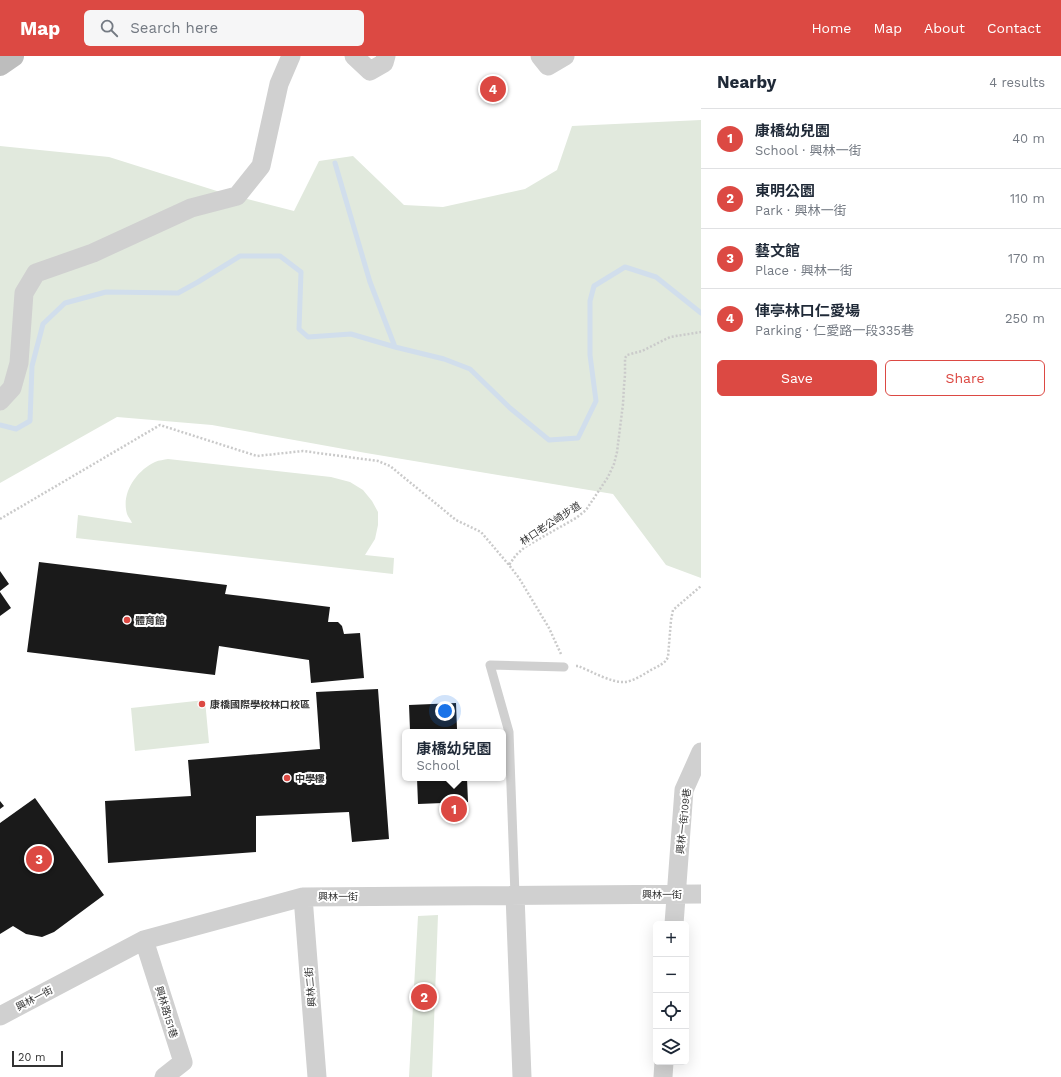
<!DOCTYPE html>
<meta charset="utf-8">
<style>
:root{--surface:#fff;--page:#f6f6f7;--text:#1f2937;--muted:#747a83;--line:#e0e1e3;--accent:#dc4943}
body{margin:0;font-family:"Work Sans","Noto Sans TC",sans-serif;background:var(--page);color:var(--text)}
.controls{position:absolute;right:12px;bottom:12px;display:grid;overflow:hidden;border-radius:6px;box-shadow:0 4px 16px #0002}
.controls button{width:36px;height:36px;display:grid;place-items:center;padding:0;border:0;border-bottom:1px solid var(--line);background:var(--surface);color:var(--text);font:20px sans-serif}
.scale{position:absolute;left:12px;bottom:10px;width:51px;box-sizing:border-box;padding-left:4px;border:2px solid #333;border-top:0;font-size:11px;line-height:14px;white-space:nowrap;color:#333;-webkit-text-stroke:3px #fff;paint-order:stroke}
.you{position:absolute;left:445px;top:655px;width:14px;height:14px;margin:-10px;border:3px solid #fff;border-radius:50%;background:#1a73e8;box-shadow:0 0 0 6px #1a73e833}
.badge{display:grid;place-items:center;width:26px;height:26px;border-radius:50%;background:var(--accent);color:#fff;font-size:13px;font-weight:700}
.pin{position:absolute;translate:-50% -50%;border:2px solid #fff;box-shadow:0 1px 4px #0006}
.popup{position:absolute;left:402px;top:673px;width:104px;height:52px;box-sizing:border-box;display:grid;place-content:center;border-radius:6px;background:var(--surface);filter:drop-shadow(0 1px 3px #0005);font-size:13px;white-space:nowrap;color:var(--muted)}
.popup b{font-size:15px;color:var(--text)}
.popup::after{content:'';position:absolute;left:50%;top:100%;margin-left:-8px;border:8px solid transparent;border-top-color:var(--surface)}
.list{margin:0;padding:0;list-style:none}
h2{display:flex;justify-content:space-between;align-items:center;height:52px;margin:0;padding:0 16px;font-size:17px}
h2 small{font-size:13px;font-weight:400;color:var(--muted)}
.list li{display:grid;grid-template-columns:26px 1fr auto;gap:12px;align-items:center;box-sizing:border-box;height:60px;padding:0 16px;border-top:1px solid var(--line)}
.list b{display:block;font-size:15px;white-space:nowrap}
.list p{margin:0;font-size:13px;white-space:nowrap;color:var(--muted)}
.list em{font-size:13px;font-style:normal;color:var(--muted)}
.actions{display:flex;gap:8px;padding:12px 16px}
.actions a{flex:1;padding:9px 0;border:1px solid var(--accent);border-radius:6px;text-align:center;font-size:14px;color:var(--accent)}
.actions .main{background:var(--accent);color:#fff}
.icon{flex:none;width:22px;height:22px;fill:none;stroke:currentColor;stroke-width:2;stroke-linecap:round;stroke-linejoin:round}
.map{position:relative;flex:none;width:701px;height:1021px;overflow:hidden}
header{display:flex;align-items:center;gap:24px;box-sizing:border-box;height:56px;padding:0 20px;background:var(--accent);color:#fff}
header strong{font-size:19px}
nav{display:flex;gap:22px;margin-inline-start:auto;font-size:14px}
.search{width:280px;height:36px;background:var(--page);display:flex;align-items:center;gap:10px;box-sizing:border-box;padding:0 14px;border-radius:6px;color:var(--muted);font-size:15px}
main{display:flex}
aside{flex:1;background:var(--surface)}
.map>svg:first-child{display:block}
.green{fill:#e1e9dd}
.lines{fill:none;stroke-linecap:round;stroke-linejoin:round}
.stream{stroke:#d1deec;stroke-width:5}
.building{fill:#1a1a1a}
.path{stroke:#cacaca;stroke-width:2.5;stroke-dasharray:2 2;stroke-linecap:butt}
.service{stroke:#d0d0d0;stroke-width:9}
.minor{stroke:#d0d0d0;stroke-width:19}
.secondary{stroke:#bdbdbd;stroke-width:22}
.poi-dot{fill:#dc4943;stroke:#fff;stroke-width:1.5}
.labels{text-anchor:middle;stroke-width:4;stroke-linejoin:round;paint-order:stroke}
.street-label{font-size:10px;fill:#333;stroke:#fff}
.poi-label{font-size:10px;font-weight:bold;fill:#333;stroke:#fff;text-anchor:start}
</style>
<header>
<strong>Map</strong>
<div class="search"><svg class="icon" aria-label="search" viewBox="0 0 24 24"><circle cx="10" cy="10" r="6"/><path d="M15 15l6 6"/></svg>Search here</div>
<nav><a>Home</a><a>Map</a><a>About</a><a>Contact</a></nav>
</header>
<main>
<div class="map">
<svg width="701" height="1021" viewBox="0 0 701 1021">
<rect width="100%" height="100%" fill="#fff"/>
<path class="green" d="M701 64V522L666 509 613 438 366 397 212 369 117 361 0 427V90L109 101 220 136 294 155 319 105 353 100 404 149 443 151 525 133 557 114 572 70Z
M168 403 331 421 350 426 363 434 372 445 378 456V469L375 483 365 499 394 502 393 518 76 482 78 459 132 467C131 464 128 461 127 458 121 437 136 415 155 406 159 404 164 404 168 403Z
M205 644 209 687 135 695 131 652Z
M438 859 432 1021H409L418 860Z"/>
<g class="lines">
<path class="stream" d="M335 107 370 226 395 291
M0 369 16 373 30 365 32 310 43 268 65 247 106 236 178 237 198 226 240 200H280L301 216 299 273 308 281 351 278 395 291 444 303 470 313 510 352 549 384 578 382 596 345 590 299V245L594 230 625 211 656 221 701 257"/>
</g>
<path class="building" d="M39 506 227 529 225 538 330 551 328 566H338L342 570 344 578 360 577 364 622 311 627 309 604 219 590 215 619 27 596Z
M0 515 9 528 0 535Z
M0 536 11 552 0 560Z
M378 633 389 783 352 786 349 756 256 760V796L108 807 105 745 191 740 188 704 320 693 316 636Z
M456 647 457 673 410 674 409 649Z
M417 722H467L468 746 418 748Z
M35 742 104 839 54 876 42 881 26 878 13 870 0 878V767Z
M0 745 4 750 0 753Z"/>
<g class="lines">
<path class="path" d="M0 463 160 369 257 400 303 395 378 405 390 410 456 464 481 476 509 509
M561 598 549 572 519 522 509 509 516 499 525 491 576 462 586 454 608 421 614 408 617 396 623 348 624 330 625 319V302L627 299 642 295 670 281 701 276
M576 610H578C591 615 611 627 625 626 634 625 644 618 651 614 658 610 665 608 668 601L671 564 673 554 701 530"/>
<path class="service" d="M515 839 509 676 490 609 564 611"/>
<path class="minor" d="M354 0 370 15 384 7 386 0
M540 0 548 10 565 0
M0 345 12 332 19 307 24 237 36 217 93 197 191 152 237 140 261 110 279 28 291 0
M515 839 522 1021
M303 841 317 1021
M674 868 684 734 701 696
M144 884 183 1006 164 1021
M0 960 144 884 303 841 701 838
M663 1021 664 1006"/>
<path class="secondary" d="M0 9 13 0"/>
</g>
<g class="poi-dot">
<circle cx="127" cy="564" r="4"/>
<circle cx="202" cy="648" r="4"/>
<circle cx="287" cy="722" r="4"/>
</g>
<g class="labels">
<g class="street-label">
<text transform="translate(550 467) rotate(-33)" y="4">林口老公崎步道</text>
<text transform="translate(683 765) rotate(-84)" y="4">興林一街109巷</text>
<text x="662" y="842">興林一街</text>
<text x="338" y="844">興林一街</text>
<text transform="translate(310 931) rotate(-95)" y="4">興林二街</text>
<text transform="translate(34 942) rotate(-28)" y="4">興林一街</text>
<text transform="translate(167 956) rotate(73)" y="4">興林路151巷</text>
</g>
<g class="poi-label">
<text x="135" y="568">體育館</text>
<text x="210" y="652">康橋國際學校林口校區</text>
<text x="295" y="726">中學樓</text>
</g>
</g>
</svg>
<div class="controls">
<button>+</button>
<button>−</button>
<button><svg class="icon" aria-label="locate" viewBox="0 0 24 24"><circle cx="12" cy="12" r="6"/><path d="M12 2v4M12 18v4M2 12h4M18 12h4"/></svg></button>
<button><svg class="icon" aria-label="layers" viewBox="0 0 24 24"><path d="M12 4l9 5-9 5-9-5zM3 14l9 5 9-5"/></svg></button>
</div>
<div class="scale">20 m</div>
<div class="you"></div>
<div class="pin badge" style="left:454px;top:753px">1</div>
<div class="popup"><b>康橋幼兒園</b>School</div>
<div class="pin badge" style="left:424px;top:941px">2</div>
<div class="pin badge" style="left:39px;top:803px">3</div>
<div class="pin badge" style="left:493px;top:33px">4</div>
</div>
<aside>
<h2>Nearby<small>4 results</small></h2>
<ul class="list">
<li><span class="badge">1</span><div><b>康橋幼兒園</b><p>School · 興林一街</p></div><em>40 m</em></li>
<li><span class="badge">2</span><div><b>東明公園</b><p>Park · 興林一街</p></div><em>110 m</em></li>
<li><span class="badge">3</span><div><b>藝文館</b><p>Place · 興林一街</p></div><em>170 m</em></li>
<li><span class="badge">4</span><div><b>俥亭林口仁愛場</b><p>Parking · 仁愛路一段335巷</p></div><em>250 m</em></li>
</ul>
<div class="actions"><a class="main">Save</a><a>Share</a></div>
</aside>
</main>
